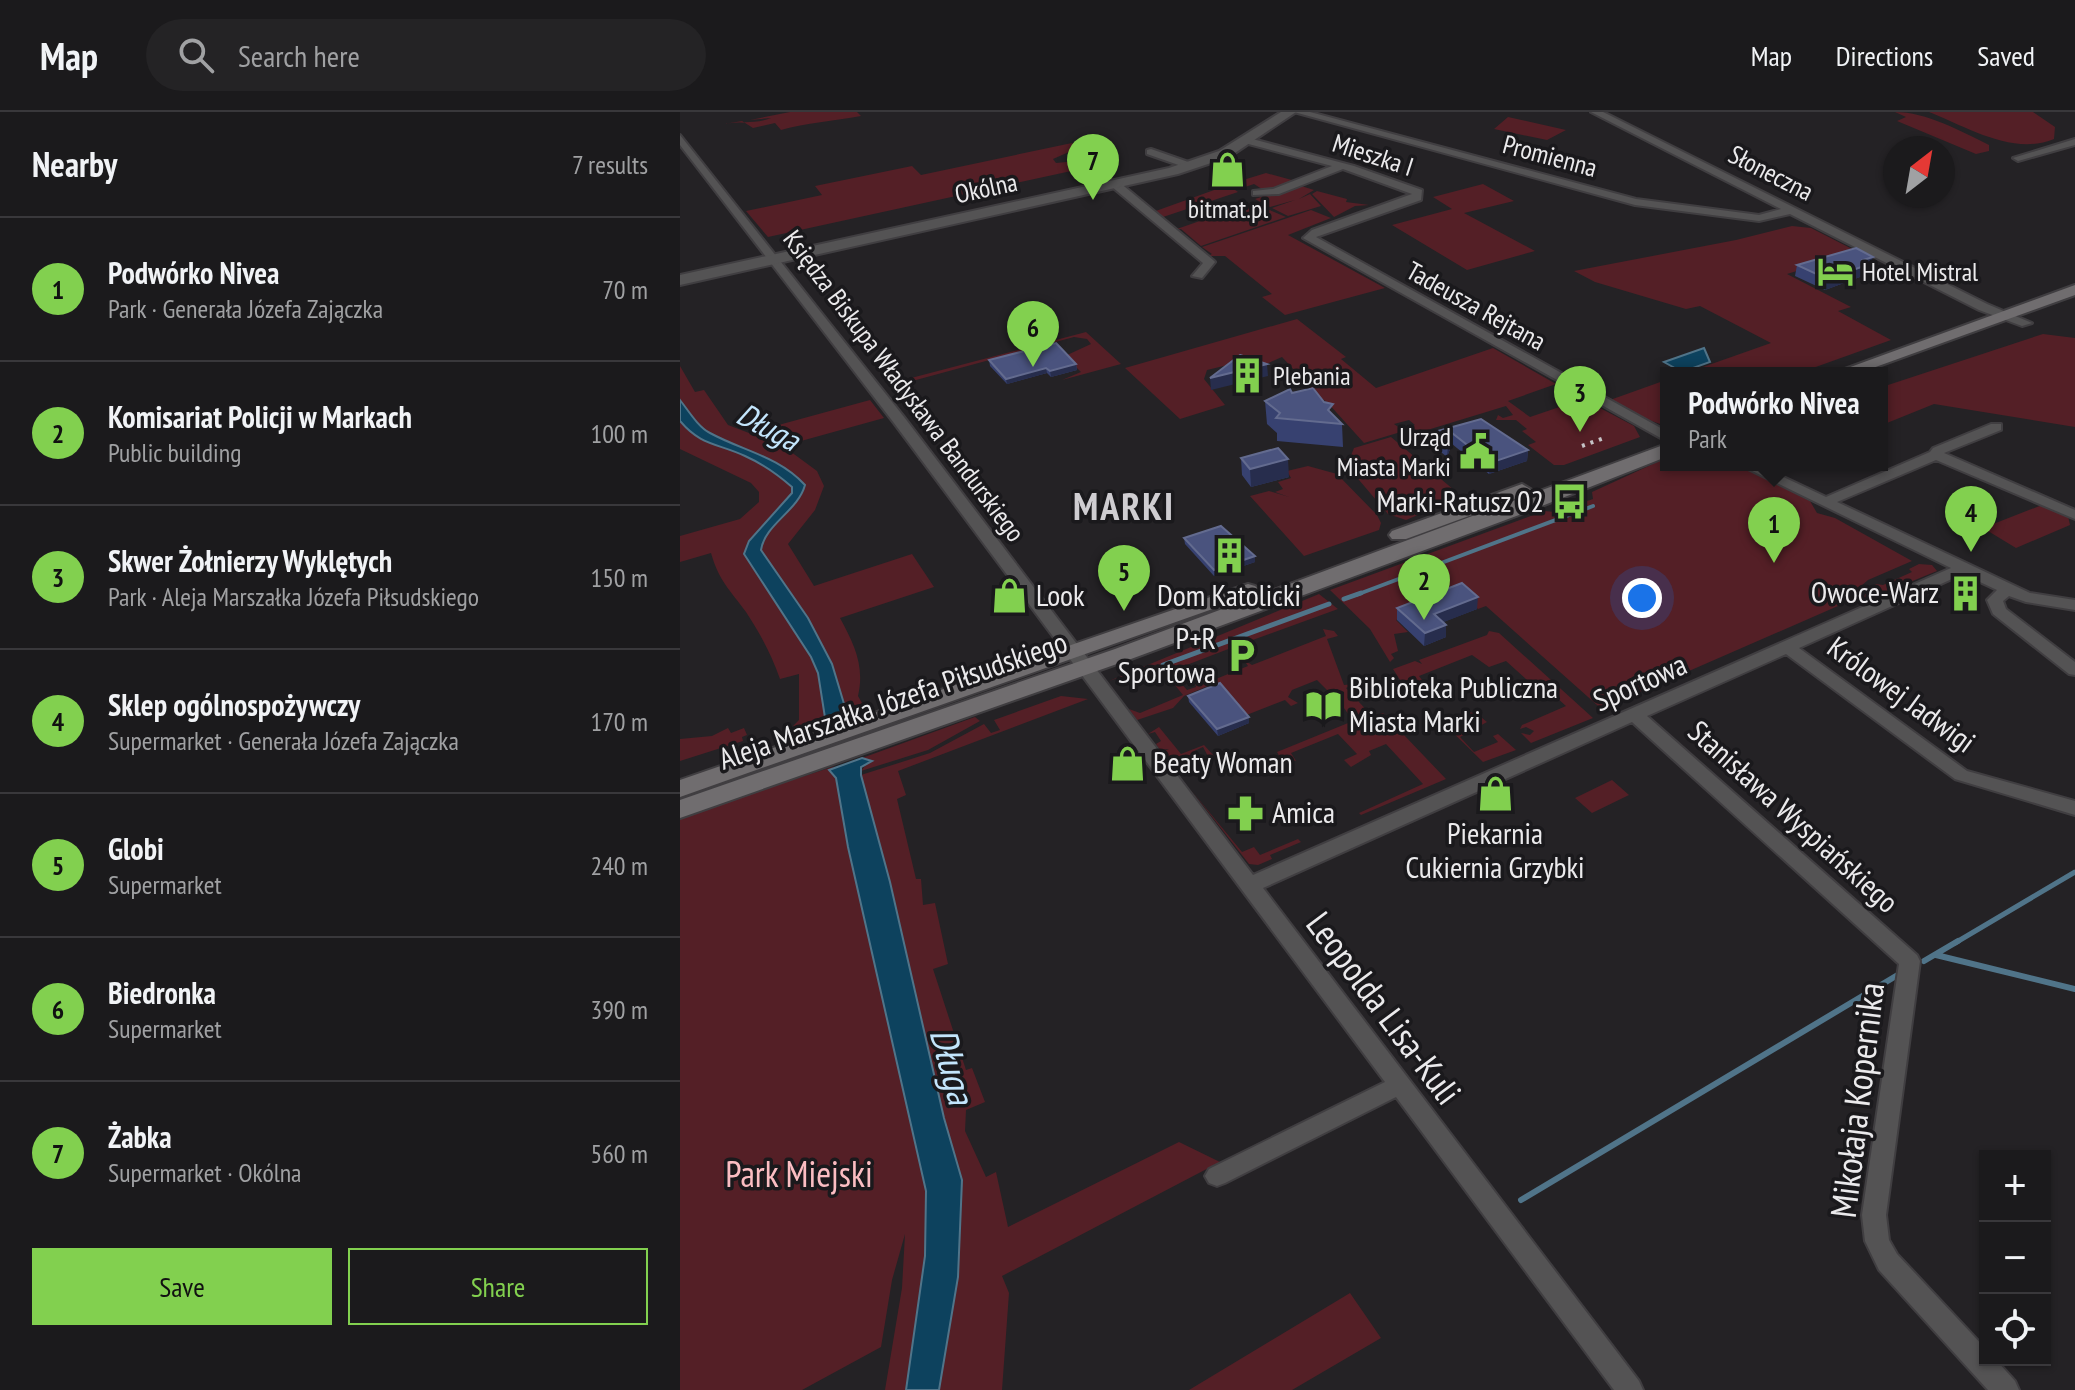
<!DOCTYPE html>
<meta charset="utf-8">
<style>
:root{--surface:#1b1a1c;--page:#242325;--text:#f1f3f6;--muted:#a0a1a3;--line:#39383b;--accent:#82d04f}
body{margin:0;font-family:"PT Sans Narrow",sans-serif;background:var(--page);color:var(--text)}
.controls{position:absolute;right:24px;bottom:24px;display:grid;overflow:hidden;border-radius:0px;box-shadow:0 2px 6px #0004}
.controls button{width:72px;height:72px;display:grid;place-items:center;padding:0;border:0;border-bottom:2px solid var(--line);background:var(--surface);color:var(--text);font:40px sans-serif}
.compass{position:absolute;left:1203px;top:24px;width:72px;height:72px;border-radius:50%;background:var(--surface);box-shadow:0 2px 6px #0004;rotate:31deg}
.you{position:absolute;left:962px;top:486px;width:28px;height:28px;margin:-20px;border:6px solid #fff;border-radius:50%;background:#1a73e8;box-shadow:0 0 0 12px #1a73e833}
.badge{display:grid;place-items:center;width:52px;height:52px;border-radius:50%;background:var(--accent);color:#111;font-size:26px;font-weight:700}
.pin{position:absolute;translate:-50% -66px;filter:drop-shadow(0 2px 4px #0008)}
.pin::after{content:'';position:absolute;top:42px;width:28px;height:24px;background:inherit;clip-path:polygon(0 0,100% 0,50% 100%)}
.popup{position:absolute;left:980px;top:255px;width:228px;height:104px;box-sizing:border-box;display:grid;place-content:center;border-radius:0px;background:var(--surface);filter:drop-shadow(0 2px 6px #0005);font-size:26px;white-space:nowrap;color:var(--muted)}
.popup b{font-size:30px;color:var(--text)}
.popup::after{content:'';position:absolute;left:50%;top:100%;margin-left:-16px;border:16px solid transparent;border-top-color:var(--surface)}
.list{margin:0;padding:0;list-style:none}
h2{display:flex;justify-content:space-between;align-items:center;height:104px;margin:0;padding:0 32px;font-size:34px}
h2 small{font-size:26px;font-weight:400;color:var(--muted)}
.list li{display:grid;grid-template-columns:52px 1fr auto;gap:24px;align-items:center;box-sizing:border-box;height:144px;padding:0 32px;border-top:2px solid var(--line)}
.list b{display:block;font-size:30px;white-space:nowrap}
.list p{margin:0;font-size:26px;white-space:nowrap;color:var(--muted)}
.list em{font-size:26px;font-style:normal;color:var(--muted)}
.actions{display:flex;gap:16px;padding:24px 32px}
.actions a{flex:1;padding:18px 0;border:2px solid var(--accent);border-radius:0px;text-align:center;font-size:28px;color:var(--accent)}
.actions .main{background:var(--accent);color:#111}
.icon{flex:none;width:44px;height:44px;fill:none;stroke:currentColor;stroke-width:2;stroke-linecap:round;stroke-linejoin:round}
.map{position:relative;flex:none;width:1395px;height:1278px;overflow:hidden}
header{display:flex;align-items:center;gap:48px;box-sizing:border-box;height:112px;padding:0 40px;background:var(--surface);border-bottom:2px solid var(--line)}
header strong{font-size:38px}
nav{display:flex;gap:44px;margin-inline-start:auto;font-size:28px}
.search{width:560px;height:72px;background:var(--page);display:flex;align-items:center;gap:20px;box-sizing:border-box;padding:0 28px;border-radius:44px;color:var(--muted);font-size:30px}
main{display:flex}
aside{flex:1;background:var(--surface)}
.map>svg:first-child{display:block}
.green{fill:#541f26}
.water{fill:#0d425e;stroke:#507489;stroke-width:2}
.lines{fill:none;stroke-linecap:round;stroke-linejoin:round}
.stream-far2{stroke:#507489;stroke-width:4}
.stream-far1{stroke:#507489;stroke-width:5}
.stream{stroke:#507489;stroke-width:6}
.minor-casing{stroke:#403e41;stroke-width:4}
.tertiary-casing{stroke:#403e41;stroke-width:4}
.secondary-casing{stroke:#403e41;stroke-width:4}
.minor{fill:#545354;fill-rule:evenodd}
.tertiary{fill:#545354;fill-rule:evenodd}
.secondary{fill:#706d6f;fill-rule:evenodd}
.rail{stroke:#c5c3c6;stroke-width:4;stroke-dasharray:3 6;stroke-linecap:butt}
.wall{fill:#374170}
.shaded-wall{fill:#272d4d}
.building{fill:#4a537e;stroke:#636b8f;stroke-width:2}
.labels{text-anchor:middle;stroke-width:7;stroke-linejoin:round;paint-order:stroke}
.far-street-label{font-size:26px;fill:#ebeaec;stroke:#1a191c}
.far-poi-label{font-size:26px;fill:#ebeaec;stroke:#1a191c;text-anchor:start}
.poi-label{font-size:30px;fill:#ebeaec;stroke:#1a191c;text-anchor:start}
.street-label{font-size:30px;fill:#ebeaec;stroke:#1a191c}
.water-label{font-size:32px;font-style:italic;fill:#c3e5fc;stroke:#1a191c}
.near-street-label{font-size:36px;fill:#ebeaec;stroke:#1a191c}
.near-park-label{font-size:36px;fill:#fbbdc2;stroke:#1a191c}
.district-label{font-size:38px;font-weight:bold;letter-spacing:2px;fill:#cfcdd1;stroke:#1a191c}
.near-water-label{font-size:38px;font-style:italic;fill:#c3e5fc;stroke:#1a191c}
</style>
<header>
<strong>Map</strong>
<div class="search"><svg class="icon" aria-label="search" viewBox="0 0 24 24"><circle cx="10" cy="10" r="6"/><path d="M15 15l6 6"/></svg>Search here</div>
<nav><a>Map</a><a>Directions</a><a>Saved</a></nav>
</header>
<main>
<aside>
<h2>Nearby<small>7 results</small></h2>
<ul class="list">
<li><span class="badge">1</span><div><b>Podwórko Nivea</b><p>Park · Generała Józefa Zajączka</p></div><em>70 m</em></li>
<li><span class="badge">2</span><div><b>Komisariat Policji w Markach</b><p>Public building</p></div><em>100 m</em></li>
<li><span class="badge">3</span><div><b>Skwer Żołnierzy Wyklętych</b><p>Park · Aleja Marszałka Józefa Piłsudskiego</p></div><em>150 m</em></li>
<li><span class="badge">4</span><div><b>Sklep ogólnospożywczy</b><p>Supermarket · Generała Józefa Zajączka</p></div><em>170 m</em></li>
<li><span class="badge">5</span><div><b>Globi</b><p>Supermarket</p></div><em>240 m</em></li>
<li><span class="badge">6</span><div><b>Biedronka</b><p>Supermarket</p></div><em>390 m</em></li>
<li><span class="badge">7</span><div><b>Żabka</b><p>Supermarket · Okólna</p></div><em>560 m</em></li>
</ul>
<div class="actions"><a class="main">Save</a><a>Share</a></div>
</aside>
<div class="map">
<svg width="1395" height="1278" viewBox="0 0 1395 1278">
<rect width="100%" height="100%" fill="#242225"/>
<path class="green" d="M110 0H177L181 4C154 9 126 11 101 18L95 11 73 16 62 9 44 12C60 9 77 12 91 6L70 8Z
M1215 0C1246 0 1281 19 1309 33V39L1296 42 1217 9 1226 5Z
M1249 0H1353L1375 15 1374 27C1333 44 1287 15 1249 0Z
M828 5 886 18 867 28 814 17Z
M392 31 398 36 373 47 376 51 417 47 419 53 88 125 66 99 142 83 135 74 232 54 241 63Z
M586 61 619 70 585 79 574 72 559 77 550 72Z
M803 72 834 89 784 101 855 139 787 158 712 113 772 97 753 85Z
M548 73 558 80 480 106 473 100Z
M618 73 634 78 619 87 630 82 641 94 608 104 592 96 615 88 590 95 575 87Z
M637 79 667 87 666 90 689 93 675 94 654 105 632 82Z
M573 91 606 105 521 134 501 117 494 118 537 103 545 107 540 103Z
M631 98 651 106 608 123 705 176 605 203 582 185 592 182 545 144H528L532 142 522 135Z
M1112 114 1131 116 1178 140 1107 162 1171 195 1158 199 1211 228 1119 261H1006L1091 231 1020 194 1006 197 915 170 894 159 1056 128Z
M617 207 666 245 661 247 696 276 813 236 876 272 828 289 850 305 903 287 954 314 960 325 884 353H874L848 333 856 330 842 319 847 317 836 308H816L818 303 823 306 833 303 826 294 744 319 732 320 727 316 735 313 729 308 714 312 724 319 684 331 647 290 629 278 630 275 602 245 586 252 556 251 527 258 524 267 545 293 500 307 445 256Z
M406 220 441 252 382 268 401 260 385 244 411 232 407 227 394 225 225 271H212Z
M1363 222 1395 226V315L1254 292 1202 313V275Z
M0 254 15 280 24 278 48 313 69 321 190 288 204 306 103 334 137 359 144 374 135 398 108 432 134 474 232 442 254 475 160 506C174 532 185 554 178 584L186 598 124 620 113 614 119 608V562L100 567C92 544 80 521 66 500 50 478 39 469 31 441L0 450V424L60 407 79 390V380L71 371 0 337Z
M986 268 983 313 952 302 930 288Z
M711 325 774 378 780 385 726 408 708 402 662 348 670 346 674 336Z
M986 331 840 390 446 535 444 532Z
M986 346V353H1057L1130 389 1137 401 1155 406 1232 449 1188 468 1158 494 938 590 926 601 806 494 798 497 782 483 716 508 728 520 714 522 718 539 711 542 714 546 710 550 690 517 650 478 864 399 875 400 913 387 912 380Z
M628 354 657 362 697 403 701 411 699 418 624 444 570 384 589 379 609 385 595 380 603 377 598 370 611 366 607 359Z
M1362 393 1388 404 1390 413 1336 436 1303 416Z
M1239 452 1252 453 1257 459 1174 493 1196 472 1203 473 1232 460 1229 457Z
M639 482 658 497 556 534 560 541 551 536 504 554 508 561 500 555 491 560 507 578 516 575 514 567 521 573 568 554 564 548 572 553 646 524 643 517 654 519 658 524 647 527 664 573 674 572 666 576 692 604 703 601 766 667 681 703 679 701 743 672 706 632 689 639 691 643 671 655 664 648 677 642 658 622 611 641 616 649 601 647 597 640 673 609 655 583 660 581 657 577 647 578 637 568 612 578 608 585 618 591 611 594 605 588 564 604 535 571 504 584 493 596 457 608 449 597 460 601 503 583 478 552 429 569Z
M809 519 819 521 913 606 851 631 841 621 850 623 854 619 846 615 840 617 842 613 886 594 866 576 848 584 857 577 826 549 809 555 792 543 739 564 745 572 738 576 742 584 727 569 722 571 713 557 735 549 742 552 739 548 807 523Z
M381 584 408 587 218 659 226 683 217 687 236 767H241L243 793 255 791 268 852 253 857 286 958 292 956 305 990 286 998 285 1019 306 1065 316 1060 328 1115 499 1030 540 1050 322 1164 329 1181 322 1278H259L278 1165 282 1067 264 1006 210 770 181 663 250 641 304 612 311 621 320 618 314 608Z
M785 600 796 601 807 610 780 625 794 640 818 630 813 624 818 622 836 638 803 650 761 609Z
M295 605 300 609 248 638 181 659 187 651 182 646Z
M479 615 501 642 524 633 534 644 529 646 523 635 512 640 519 650 497 660 482 640 489 637 480 638 476 632 481 629 475 620 468 622Z
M48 616 51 621 64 616 67 623 62 625 63 629 0 649V627L32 624Z
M155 654 149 658 156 666 168 735 246 1079 245 1144 226 1278H205L222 1176 225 1122 212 1168 201 1235 122 1278H0V705Z
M932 668 949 683 912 701 895 686Z
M511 678 562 740 574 735 580 743 618 727 621 730 590 743 592 747 578 753 569 752Z
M670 1181 701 1226 612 1278H509Z"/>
<path class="water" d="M1024 236 1030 250 1002 260 984 250Z
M0 288C8 298 18 315 30 321 63 339 98 344 125 373 118 399 85 412 81 438L128 506 152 552 168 605 146 612 138 561 131 545 64 442 69 429 112 381V375C97 362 83 352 65 344 37 331 21 334 0 309Z
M182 646 192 649 181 655V663L210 770 264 1006 282 1068 278 1165 259 1278H226L245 1144 246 1079 168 735 156 666 149 658Z"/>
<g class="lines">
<path class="stream-far2" d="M676 483 913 394"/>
<path class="stream-far1" d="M664 487 681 481
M483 553 649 492
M1275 831 1395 760"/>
<path class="stream" d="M1256 843 1395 877
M1244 849 1278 829
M841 1088 1221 861"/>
<defs>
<path id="minor" d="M614 0H630L956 87 1079 103 1101 97 911 0H923L1307 192 1352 211 1342 214 1299 198 1110 102 1079 109 955 93Z
M0 23 224 305 573 763 1271 456 1060 353H1078L1146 385 1250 340 1253 336 1311 312H1321V318L1264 341 1395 398V407L1256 348 1157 390 1350 481 1395 488V498L1346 490 1329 484 1323 489 1326 497 1395 550V563L1389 562 1313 502 1307 488 1317 478 1283 462 1119 536 1287 659 1395 689V703L1275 667 1106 542 967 604 1237 843 1240 849 1206 1103 1209 1128 1217 1142 1305 1236V1248H1316L1335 1269 1339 1278H1308L1199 1158 1185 1129 1182 1103 1219 852 952 610 583 776 959 1269 963 1278H934L716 985 545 1071 537 1074 529 1071 525 1064 529 1057 705 970 214 311 0 33Z
M565 25 674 54 742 78 741 88 636 125 986 319V329L623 126 632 118 732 82 663 57 599 82 573 83V79L593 77 652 54 561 30V26Z
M1395 27V33L1338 49 1333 46Z
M471 37 514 52 515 54 510 57 467 42V38Z
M431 70H439L533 148 535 150 522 166 512 164 523 151 431 74Z"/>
<path id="tertiary" d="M601 0H616L549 45 498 62 0 173V163L489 56 539 39Z"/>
<path id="secondary" d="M1395 173V183L1179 261H1154Z
M986 332V345L839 403 451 547 0 706V688L435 537Z
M842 372 852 378 849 382 726 427H712L709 423 712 419Z
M568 472 575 474 579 478 575 482 0 685V668Z"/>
</defs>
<use href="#minor" class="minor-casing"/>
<use href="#tertiary" class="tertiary-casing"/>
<use href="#secondary" class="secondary-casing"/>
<use href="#minor" class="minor"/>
<use href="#tertiary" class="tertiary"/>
<use href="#secondary" class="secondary"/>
<path class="rail" d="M902 334 924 326"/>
</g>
<path class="wall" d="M1117 153 1190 155 1188 162 1145 178 1115 164Z
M309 248 396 252 397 258 371 265 367 261 327 272 310 254Z
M612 281 653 303 662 312 663 335 597 329V321L587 312 585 289Z
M801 307 848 338 847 349 809 362 772 332 767 345 751 332V321Z
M561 346 609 365 571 375 562 363Z
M504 426 575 444V450L534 464 505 432Z
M717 496 797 497 763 510 766 525 744 534 717 508Z
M508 584 569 611 538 624 509 590Z"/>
<path class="shaded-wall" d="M1193 145 1188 162 1145 178 1147 167 1183 148Z
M396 252 397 258 371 265 370 259Z
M587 252 588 264 531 278 530 266Z
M366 256 367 261 327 272 326 267Z
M772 321V332L767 345 768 333Z
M848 338 847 349 809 362 810 351Z
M608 347 609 365 571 375 570 357Z
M575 444V450L534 464V458Z
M798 485 797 497 754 514V502Z
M766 513V525L744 534 745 521Z
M569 605V611L538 624 537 617Z"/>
<path class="building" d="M1176 136 1193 145 1183 148 1190 152 1147 167 1117 153Z
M376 231 396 252 370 259 366 256 326 267 309 248Z
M560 243 587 252 530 266Z
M633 276 644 290 653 292 648 298 662 312 596 306 600 301 585 289 610 277 612 281Z
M801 307 848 338 810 351 772 321 768 333 751 321Z
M598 336 608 347 570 357 561 346Z
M541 414 575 444 534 458 504 426Z
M782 471 798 485 754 502 766 513 745 521 717 496Z
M540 571 569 605 537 617 508 584Z"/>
<defs>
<symbol id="shop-bare" viewBox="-9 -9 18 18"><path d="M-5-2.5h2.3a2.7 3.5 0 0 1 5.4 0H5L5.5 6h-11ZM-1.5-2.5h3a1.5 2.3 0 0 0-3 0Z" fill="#82d04f" stroke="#1a191c" stroke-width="2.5" paint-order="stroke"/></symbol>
<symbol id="hotel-bare" viewBox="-9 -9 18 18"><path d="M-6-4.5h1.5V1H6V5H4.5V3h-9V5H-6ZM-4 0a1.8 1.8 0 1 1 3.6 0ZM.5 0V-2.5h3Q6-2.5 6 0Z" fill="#82d04f" stroke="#1a191c" stroke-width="2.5" paint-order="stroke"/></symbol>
<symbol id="building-bare" viewBox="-9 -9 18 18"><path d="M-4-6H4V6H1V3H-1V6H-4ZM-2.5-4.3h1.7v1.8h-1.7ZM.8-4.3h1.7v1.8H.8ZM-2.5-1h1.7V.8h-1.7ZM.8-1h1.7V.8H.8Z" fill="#82d04f" stroke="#1a191c" stroke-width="2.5" paint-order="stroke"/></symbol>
<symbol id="civic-bare" viewBox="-9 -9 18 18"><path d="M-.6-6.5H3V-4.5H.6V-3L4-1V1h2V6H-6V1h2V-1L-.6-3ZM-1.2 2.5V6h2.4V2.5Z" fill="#82d04f" stroke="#1a191c" stroke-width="2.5" paint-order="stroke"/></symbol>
<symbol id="bus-bare" viewBox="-9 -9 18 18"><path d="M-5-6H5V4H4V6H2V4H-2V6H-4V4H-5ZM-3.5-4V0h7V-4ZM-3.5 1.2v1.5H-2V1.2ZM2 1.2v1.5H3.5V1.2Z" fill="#82d04f" stroke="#1a191c" stroke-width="2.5" paint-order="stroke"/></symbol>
<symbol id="parking-bare" viewBox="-9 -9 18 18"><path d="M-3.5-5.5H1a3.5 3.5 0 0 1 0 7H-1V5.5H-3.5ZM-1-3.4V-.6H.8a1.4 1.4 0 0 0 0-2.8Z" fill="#82d04f" stroke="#1a191c" stroke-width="2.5" paint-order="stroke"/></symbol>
<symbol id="library-bare" viewBox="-9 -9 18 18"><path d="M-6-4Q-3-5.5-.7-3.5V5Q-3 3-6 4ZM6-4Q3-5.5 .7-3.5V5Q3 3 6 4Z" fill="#82d04f" stroke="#1a191c" stroke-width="2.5" paint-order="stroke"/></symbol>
<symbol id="pharmacy-bare" viewBox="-9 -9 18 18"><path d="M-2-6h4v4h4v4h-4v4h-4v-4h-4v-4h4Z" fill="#82d04f" stroke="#1a191c" stroke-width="2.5" paint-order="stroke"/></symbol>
</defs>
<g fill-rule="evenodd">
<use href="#shop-bare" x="522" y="32" width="51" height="51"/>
<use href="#hotel-bare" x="1130" y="134" width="51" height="51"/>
<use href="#building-bare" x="542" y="238" width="51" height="51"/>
<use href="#civic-bare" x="772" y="314" width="51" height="51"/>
<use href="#bus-bare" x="864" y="364" width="51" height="51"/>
<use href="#building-bare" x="524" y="418" width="51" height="51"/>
<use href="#building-bare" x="1260" y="456" width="51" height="51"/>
<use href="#shop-bare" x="304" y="458" width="51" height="51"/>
<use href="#parking-bare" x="536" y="518" width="51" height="51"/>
<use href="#library-bare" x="618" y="568" width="51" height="51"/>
<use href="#shop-bare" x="422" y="626" width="51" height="51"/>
<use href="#shop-bare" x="790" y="656" width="51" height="51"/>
<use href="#pharmacy-bare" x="540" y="676" width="51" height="51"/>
</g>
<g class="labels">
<g class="far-street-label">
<text transform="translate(693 43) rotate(18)" y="9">Mieszka I</text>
<text transform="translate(870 44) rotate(15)" y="9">Promienna</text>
<text transform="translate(1091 61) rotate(27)" y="9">Słoneczna</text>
<text transform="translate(306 76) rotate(-12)" y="9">Okólna</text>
<text transform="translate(796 194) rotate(29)" y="9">Tadeusza Rejtana</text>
<text transform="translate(224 274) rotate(53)" y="9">Księdza Biskupa Władysława Bandurskiego</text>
</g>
<g class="far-poi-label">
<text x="548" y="106" text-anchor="middle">bitmat.pl</text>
<text x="1182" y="169">Hotel Mistral</text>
<text x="593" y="273">Plebania</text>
<text x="771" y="334" text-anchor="end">Urząd<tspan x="771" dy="30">Miasta Marki</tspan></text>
</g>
<g class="poi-label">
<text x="864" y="400" text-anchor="end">Marki-Ratusz 02</text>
<text x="1259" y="491" text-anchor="end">Owoce-Warz</text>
<text x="356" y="494">Look</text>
<text x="549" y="494" text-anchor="middle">Dom Katolicki</text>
<text x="536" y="537" text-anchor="end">P+R<tspan x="536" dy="34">Sportowa</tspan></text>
<text x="669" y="586">Biblioteka Publiczna<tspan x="669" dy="34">Miasta Marki</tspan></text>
<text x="473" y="661">Beaty Woman</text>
<text x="592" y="711">Amica</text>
<text x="815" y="732" text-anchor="middle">Piekarnia<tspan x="815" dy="34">Cukiernia Grzybki</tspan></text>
</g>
<g class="street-label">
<text transform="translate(960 571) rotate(-24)" y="10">Sportowa</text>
<text transform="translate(1221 583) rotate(36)" y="10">Królowej Jadwigi</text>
<text transform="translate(213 589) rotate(-19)" y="10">Aleja Marszałka Józefa Piłsudskiego</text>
<text transform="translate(1113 705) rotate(42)" y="10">Stanisława Wyspiańskiego</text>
</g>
<g class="water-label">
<text transform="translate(88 315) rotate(28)" y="11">Długa</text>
</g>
<g class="near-street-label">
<text transform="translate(704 896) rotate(53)" y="13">Leopolda Lisa-Kuli</text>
<text transform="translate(1177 988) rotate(-83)" y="13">Mikołaja Kopernika</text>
</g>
<g class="near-park-label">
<text x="119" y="1075">Park Miejski</text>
</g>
<g class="district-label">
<text x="444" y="408">MARKI</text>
</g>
<g class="near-water-label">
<text transform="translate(272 954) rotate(75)" y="13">Długa</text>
</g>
</g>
</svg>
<div class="controls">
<button>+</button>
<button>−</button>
<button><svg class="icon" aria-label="locate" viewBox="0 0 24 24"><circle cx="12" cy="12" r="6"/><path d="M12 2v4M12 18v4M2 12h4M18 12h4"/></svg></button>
</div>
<svg class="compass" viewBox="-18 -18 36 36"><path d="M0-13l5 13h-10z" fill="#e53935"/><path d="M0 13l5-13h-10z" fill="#a0a1a3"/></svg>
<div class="you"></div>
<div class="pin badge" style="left:1094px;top:451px">1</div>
<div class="popup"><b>Podwórko Nivea</b>Park</div>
<div class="pin badge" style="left:744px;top:508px">2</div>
<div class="pin badge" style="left:900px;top:320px">3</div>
<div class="pin badge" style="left:1291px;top:440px">4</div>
<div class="pin badge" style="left:444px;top:499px">5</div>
<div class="pin badge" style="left:353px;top:255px">6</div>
<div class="pin badge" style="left:413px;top:88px">7</div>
</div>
</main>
